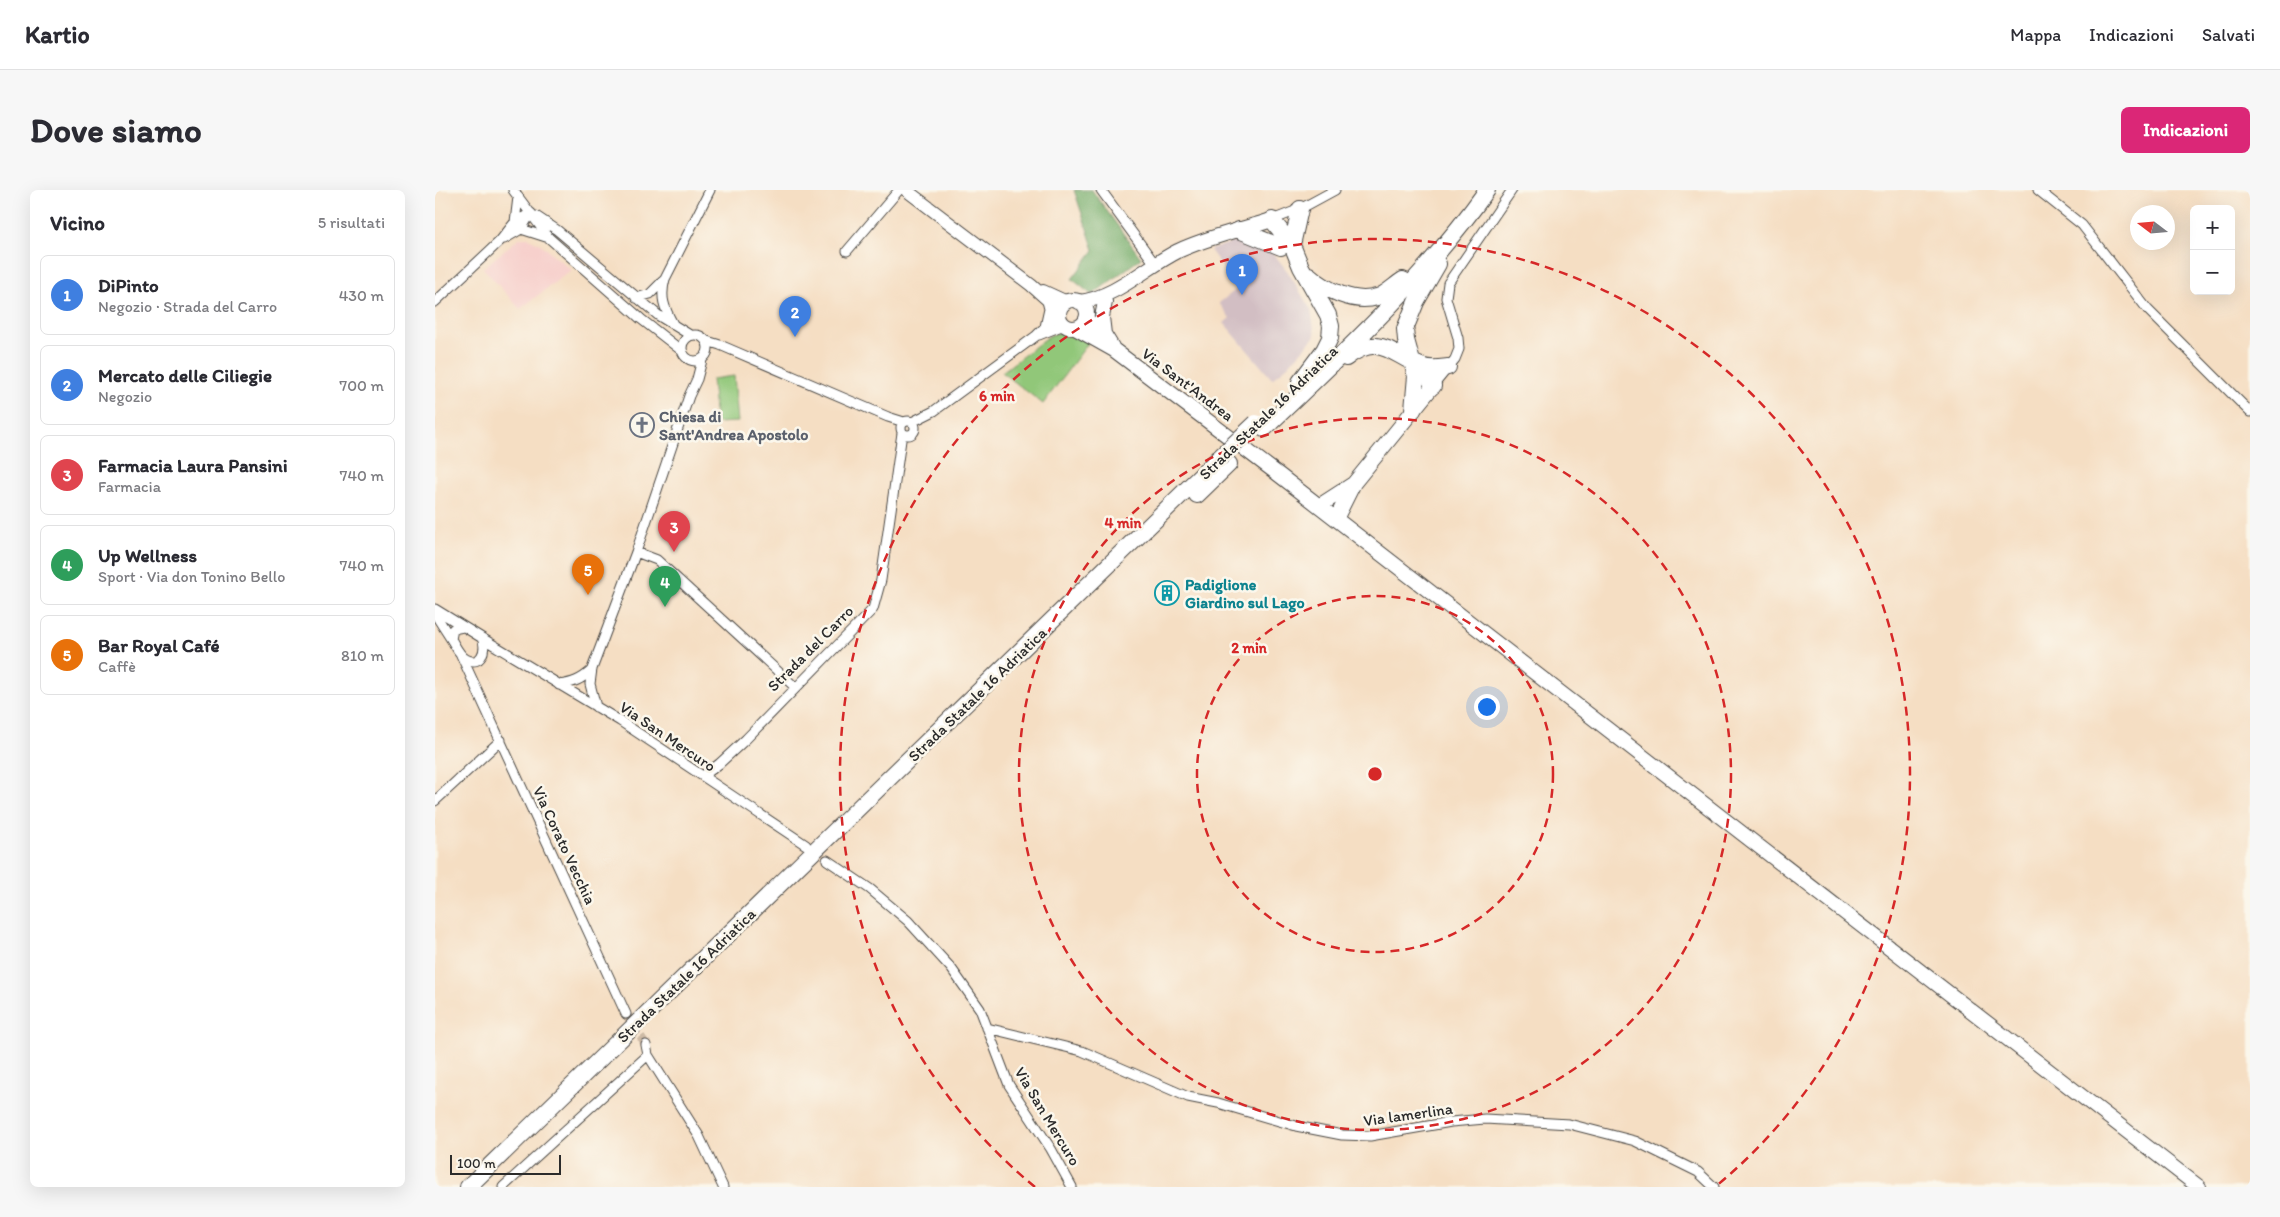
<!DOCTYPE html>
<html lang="it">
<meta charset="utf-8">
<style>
:root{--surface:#fff;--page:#f7f7f7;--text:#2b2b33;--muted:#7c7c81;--line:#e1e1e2;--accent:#db2777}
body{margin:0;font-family:Itim,sans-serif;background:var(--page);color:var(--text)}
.controls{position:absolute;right:15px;top:15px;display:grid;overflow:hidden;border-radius:8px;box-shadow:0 5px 20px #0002}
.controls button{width:45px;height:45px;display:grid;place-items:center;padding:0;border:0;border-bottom:1px solid var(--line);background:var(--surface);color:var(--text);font:25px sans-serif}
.compass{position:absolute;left:1695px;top:15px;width:45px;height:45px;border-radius:50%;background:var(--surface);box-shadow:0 5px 20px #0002;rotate:286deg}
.scale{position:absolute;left:15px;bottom:12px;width:111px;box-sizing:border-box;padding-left:5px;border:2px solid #2b2b2b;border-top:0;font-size:14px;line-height:18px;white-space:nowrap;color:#2b2b2b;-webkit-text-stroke:4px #fbf7ec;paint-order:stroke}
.you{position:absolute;left:1051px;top:516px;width:18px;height:18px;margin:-12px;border:4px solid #fff;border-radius:50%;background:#1a73e8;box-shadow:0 0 0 8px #1a73e833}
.badge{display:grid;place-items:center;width:32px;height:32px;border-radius:50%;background:var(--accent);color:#fff;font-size:16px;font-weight:700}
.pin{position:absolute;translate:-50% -41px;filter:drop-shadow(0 1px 2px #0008)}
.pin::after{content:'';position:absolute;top:26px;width:18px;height:15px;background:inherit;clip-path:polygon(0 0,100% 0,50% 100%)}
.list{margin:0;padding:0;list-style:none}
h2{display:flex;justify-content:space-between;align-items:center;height:65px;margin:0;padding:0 20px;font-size:21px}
h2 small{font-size:16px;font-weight:400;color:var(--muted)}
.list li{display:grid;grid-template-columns:32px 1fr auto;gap:15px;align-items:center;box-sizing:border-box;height:80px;margin:0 10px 10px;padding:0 10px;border:1px solid var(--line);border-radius:8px}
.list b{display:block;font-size:19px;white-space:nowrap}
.list p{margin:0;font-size:16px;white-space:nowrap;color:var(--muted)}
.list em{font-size:16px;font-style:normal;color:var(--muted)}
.map{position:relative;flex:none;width:1815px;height:997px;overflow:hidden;border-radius:8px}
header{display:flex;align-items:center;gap:30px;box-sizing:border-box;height:70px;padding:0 25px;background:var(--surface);border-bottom:1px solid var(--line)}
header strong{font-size:24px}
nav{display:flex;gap:28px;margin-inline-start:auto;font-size:18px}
.intro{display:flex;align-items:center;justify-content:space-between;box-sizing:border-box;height:120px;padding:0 30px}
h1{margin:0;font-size:35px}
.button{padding:12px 22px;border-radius:8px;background:var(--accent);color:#fff;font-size:18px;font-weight:700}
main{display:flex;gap:30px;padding:0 30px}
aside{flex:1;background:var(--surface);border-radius:8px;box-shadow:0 5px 20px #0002}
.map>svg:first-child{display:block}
.built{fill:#f7d0cc}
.industrial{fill:#d2bec3}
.green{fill:#91c779;stroke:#5e7952}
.forest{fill:#74ac69;stroke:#506c4a}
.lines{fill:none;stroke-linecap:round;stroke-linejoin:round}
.street-tunnel{stroke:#cdbaa5;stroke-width:9;stroke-dasharray:9 4.5;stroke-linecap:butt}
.street-casing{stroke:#494642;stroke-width:11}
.secondary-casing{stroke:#494642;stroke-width:14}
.primary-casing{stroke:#494642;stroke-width:16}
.highway-casing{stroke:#494642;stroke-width:18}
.street{stroke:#fff;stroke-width:9}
.secondary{stroke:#fff;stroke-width:12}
.primary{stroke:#fff;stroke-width:14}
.highway{stroke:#fff;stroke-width:16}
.highway-bridge-casing{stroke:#494642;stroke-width:18;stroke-linecap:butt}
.highway-bridge{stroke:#fff;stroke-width:16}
.ring{fill:none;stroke:#d62828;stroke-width:2.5;stroke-dasharray:9 6}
.labels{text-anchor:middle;stroke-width:5;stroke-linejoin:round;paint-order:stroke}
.street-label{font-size:16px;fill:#2b2b2b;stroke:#fbf7ec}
.worship-label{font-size:16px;font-weight:bold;fill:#5b616d;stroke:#fbf7ec;text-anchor:start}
.culture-label{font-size:16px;font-weight:bold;fill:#0d838f;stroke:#fbf7ec;text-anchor:start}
.centre{fill:#d62828;stroke:#fbf7ec;stroke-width:2.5}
.ring-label{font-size:15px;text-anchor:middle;font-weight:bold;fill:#d62828;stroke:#fbf7ec;stroke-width:5;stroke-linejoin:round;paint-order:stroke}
</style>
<header>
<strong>Kartio</strong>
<nav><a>Mappa</a><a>Indicazioni</a><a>Salvati</a></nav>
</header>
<div class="intro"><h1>Dove siamo</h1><a class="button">Indicazioni</a></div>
<main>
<aside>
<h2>Vicino<small>5 risultati</small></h2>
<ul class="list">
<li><span class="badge" style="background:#3f7fe0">1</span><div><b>DiPinto</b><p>Negozio · Strada del Carro</p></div><em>430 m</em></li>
<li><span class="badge" style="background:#3f7fe0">2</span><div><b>Mercato delle Ciliegie</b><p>Negozio</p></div><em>700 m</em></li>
<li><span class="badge" style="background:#e0444e">3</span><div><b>Farmacia Laura Pansini</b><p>Farmacia</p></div><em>740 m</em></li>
<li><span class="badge" style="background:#2e9e5b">4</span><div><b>Up Wellness</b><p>Sport · Via don Tonino Bello</p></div><em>740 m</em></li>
<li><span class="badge" style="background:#e8710a">5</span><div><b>Bar Royal Café</b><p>Caffè</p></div><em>810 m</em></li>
</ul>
</aside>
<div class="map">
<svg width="1815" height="997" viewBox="0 0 1815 997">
<rect width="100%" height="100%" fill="#fbf7ec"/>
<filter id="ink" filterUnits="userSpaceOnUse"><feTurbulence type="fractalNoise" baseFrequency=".02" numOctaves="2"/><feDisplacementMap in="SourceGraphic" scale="10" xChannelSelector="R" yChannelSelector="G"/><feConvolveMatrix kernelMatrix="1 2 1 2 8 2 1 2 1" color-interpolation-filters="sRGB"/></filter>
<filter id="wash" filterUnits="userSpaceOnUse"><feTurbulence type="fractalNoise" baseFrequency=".0096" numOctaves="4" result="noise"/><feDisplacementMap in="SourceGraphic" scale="20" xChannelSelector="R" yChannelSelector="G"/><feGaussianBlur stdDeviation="1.12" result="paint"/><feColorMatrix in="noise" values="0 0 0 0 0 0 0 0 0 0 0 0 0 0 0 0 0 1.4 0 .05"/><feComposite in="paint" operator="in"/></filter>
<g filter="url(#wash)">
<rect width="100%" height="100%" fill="#f5dec3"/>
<path class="built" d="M84 48H94L107 55 136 80 85 119 48 78Z"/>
<path class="industrial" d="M809 48 825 54 839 64 853 82 876 120 880 146 853 176 837 189 789 133 795 128 784 113 803 98 775 60Z"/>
<path class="green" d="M627 141H634L654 152 608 214 567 182 614 146Z
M299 186 303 232 281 233 277 189Z"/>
<path class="forest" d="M639 0H657L706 68 657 105 637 89 659 60Z"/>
</g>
<g filter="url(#ink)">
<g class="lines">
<path class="street-tunnel" d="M191 824 211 855"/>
<defs>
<path id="street" d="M78 0 114 48 206 129 247 161
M666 0 720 74
M1603 0 1647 35 1713 120 1815 222
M101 26 122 40 224 126 255 145
M837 30 865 19 900 0
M80 32 83 7
M86 39 114 48
M69 49 86 39 96 23
M412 61 464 0
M201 108 215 104 228 91
M0 112 65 51 80 32 96 23
M238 134C229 118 225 107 230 89L275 0
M610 137 614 119 612 111
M247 158a13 13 0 1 1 26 0a13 13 0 1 1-26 0Z
M604 145 629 135
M272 151 285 155 453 227 469 232
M998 196 1020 169 1024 159 1023 148 1011 108 1013 93 1077 0
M466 238a7 7 0 1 1 14 0a7 7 0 1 1-14 0Z
M477 232 499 221 601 146 623 124
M201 362 222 370 360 497
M0 419 47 448C52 460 46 477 31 469 24 465 20 455 16 449L18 439 28 437
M0 424 16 449
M47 448 185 531 371 655
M26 465 191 824
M124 495C138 493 146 490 157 480
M161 517 155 494 157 479 201 362 254 206 262 189 267 170
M268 586 284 574 311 549 438 419 446 390 467 243
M0 611 66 550
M392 670 435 699 473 731 516 778 545 819 574 895 616 959 637 997
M552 838 647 861 753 907 783 913 861 936 907 945 935 946 1016 932 1050 929 1134 934 1200 951 1263 982 1279 997
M211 855 213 865 264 946 288 997
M68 997 213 865"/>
<path id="secondary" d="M471 0 596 95 624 120
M608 101 632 112"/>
<path id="primary" d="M624 124a14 14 0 1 1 28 0a14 14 0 1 1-28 0Z
M644 112C680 108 711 77 743 61 773 47 805 40 837 30
M651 129 669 144 677 157
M640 138 679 160 839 281 1764 997
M669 144 667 127 670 112
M884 316 918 294
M901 329 919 293 998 196"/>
<path id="highway" d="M837 30 857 55 866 77 893 125 896 136 895 148 889 160 865 192
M804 40 846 57
M857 55 865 19
M874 85C891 100 918 114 942 107 950 105 960 95 968 90
M911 168C945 142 955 164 986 176 995 180 1004 178 1013 177
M988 177 994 186 998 196
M978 220 981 186 971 150 970 139 981 112 1003 74
M829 239C908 164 989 89 1052 0
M762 305 794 274
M33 997 784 268"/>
</defs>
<use href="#street" class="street-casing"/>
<use href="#secondary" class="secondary-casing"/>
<use href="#primary" class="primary-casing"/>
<use href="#highway" class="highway-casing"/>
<use href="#street" class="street"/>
<use href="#secondary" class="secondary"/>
<use href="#primary" class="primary"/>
<use href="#highway" class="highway"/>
<defs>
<path id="highway-bridge" d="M784 268 821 233"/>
</defs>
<use href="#highway-bridge" class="highway-bridge-casing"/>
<use href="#highway-bridge" class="highway-bridge"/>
</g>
</g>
<g class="ring">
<circle cx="940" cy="584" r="178"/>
<circle cx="940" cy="584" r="356"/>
<path d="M600 997A535 535 0 1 1 1280 997"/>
</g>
<defs>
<symbol id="church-ring" viewBox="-11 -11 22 22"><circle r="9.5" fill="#fbf7ec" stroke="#6b7280" stroke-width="1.5"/><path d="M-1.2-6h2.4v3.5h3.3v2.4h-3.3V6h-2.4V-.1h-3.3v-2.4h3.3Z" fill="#6b7280"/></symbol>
<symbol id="building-ring" viewBox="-11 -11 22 22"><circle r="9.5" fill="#fbf7ec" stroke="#0f9aa8" stroke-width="1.5"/><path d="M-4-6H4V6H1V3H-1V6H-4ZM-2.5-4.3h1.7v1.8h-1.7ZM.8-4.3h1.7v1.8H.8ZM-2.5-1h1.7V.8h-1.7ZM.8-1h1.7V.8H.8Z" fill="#0f9aa8"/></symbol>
</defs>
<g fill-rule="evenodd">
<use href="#church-ring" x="193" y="221" width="28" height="28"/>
<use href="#building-ring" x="718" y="389" width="28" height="28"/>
</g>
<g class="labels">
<g class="street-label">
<text transform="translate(753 194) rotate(37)" y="6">Via Sant'Andrea</text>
<text transform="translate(833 222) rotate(-44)" y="6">Strada Statale 16 Adriatica</text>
<text transform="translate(375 458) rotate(-45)" y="6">Strada del Carro</text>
<text transform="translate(542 504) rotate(-44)" y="6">Strada Statale 16 Adriatica</text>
<text transform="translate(233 546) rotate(34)" y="6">Via San Mercuro</text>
<text transform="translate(130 655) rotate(65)" y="6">Via Corato Vecchia</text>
<text transform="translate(251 785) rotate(-44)" y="6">Strada Statale 16 Adriatica</text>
<text transform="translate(973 924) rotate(-8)" y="6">Via lamerlina</text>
<text transform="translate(613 926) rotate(59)" y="6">Via San Mercuro</text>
</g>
<g class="worship-label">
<text x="224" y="232">Chiesa di<tspan x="224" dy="18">Sant'Andrea Apostolo</tspan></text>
</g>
<g class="culture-label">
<text x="750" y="400">Padiglione<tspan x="750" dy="18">Giardino sul Lago</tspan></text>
</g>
</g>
<circle cx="940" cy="584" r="8" class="centre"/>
<g class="ring-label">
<text x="562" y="211">6 min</text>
<text x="688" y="338">4 min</text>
<text x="814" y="463">2 min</text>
</g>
</svg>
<div class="controls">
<button>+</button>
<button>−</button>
</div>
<svg class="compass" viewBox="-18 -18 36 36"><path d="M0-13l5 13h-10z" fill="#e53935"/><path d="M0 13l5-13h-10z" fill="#7c7c81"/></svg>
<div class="scale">100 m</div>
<div class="you"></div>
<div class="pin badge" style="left:807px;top:105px;background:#3f7fe0">1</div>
<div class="pin badge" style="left:360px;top:147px;background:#3f7fe0">2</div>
<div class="pin badge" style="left:239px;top:362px;background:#e0444e">3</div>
<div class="pin badge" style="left:230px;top:417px;background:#2e9e5b">4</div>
<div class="pin badge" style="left:153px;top:405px;background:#e8710a">5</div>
</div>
</main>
